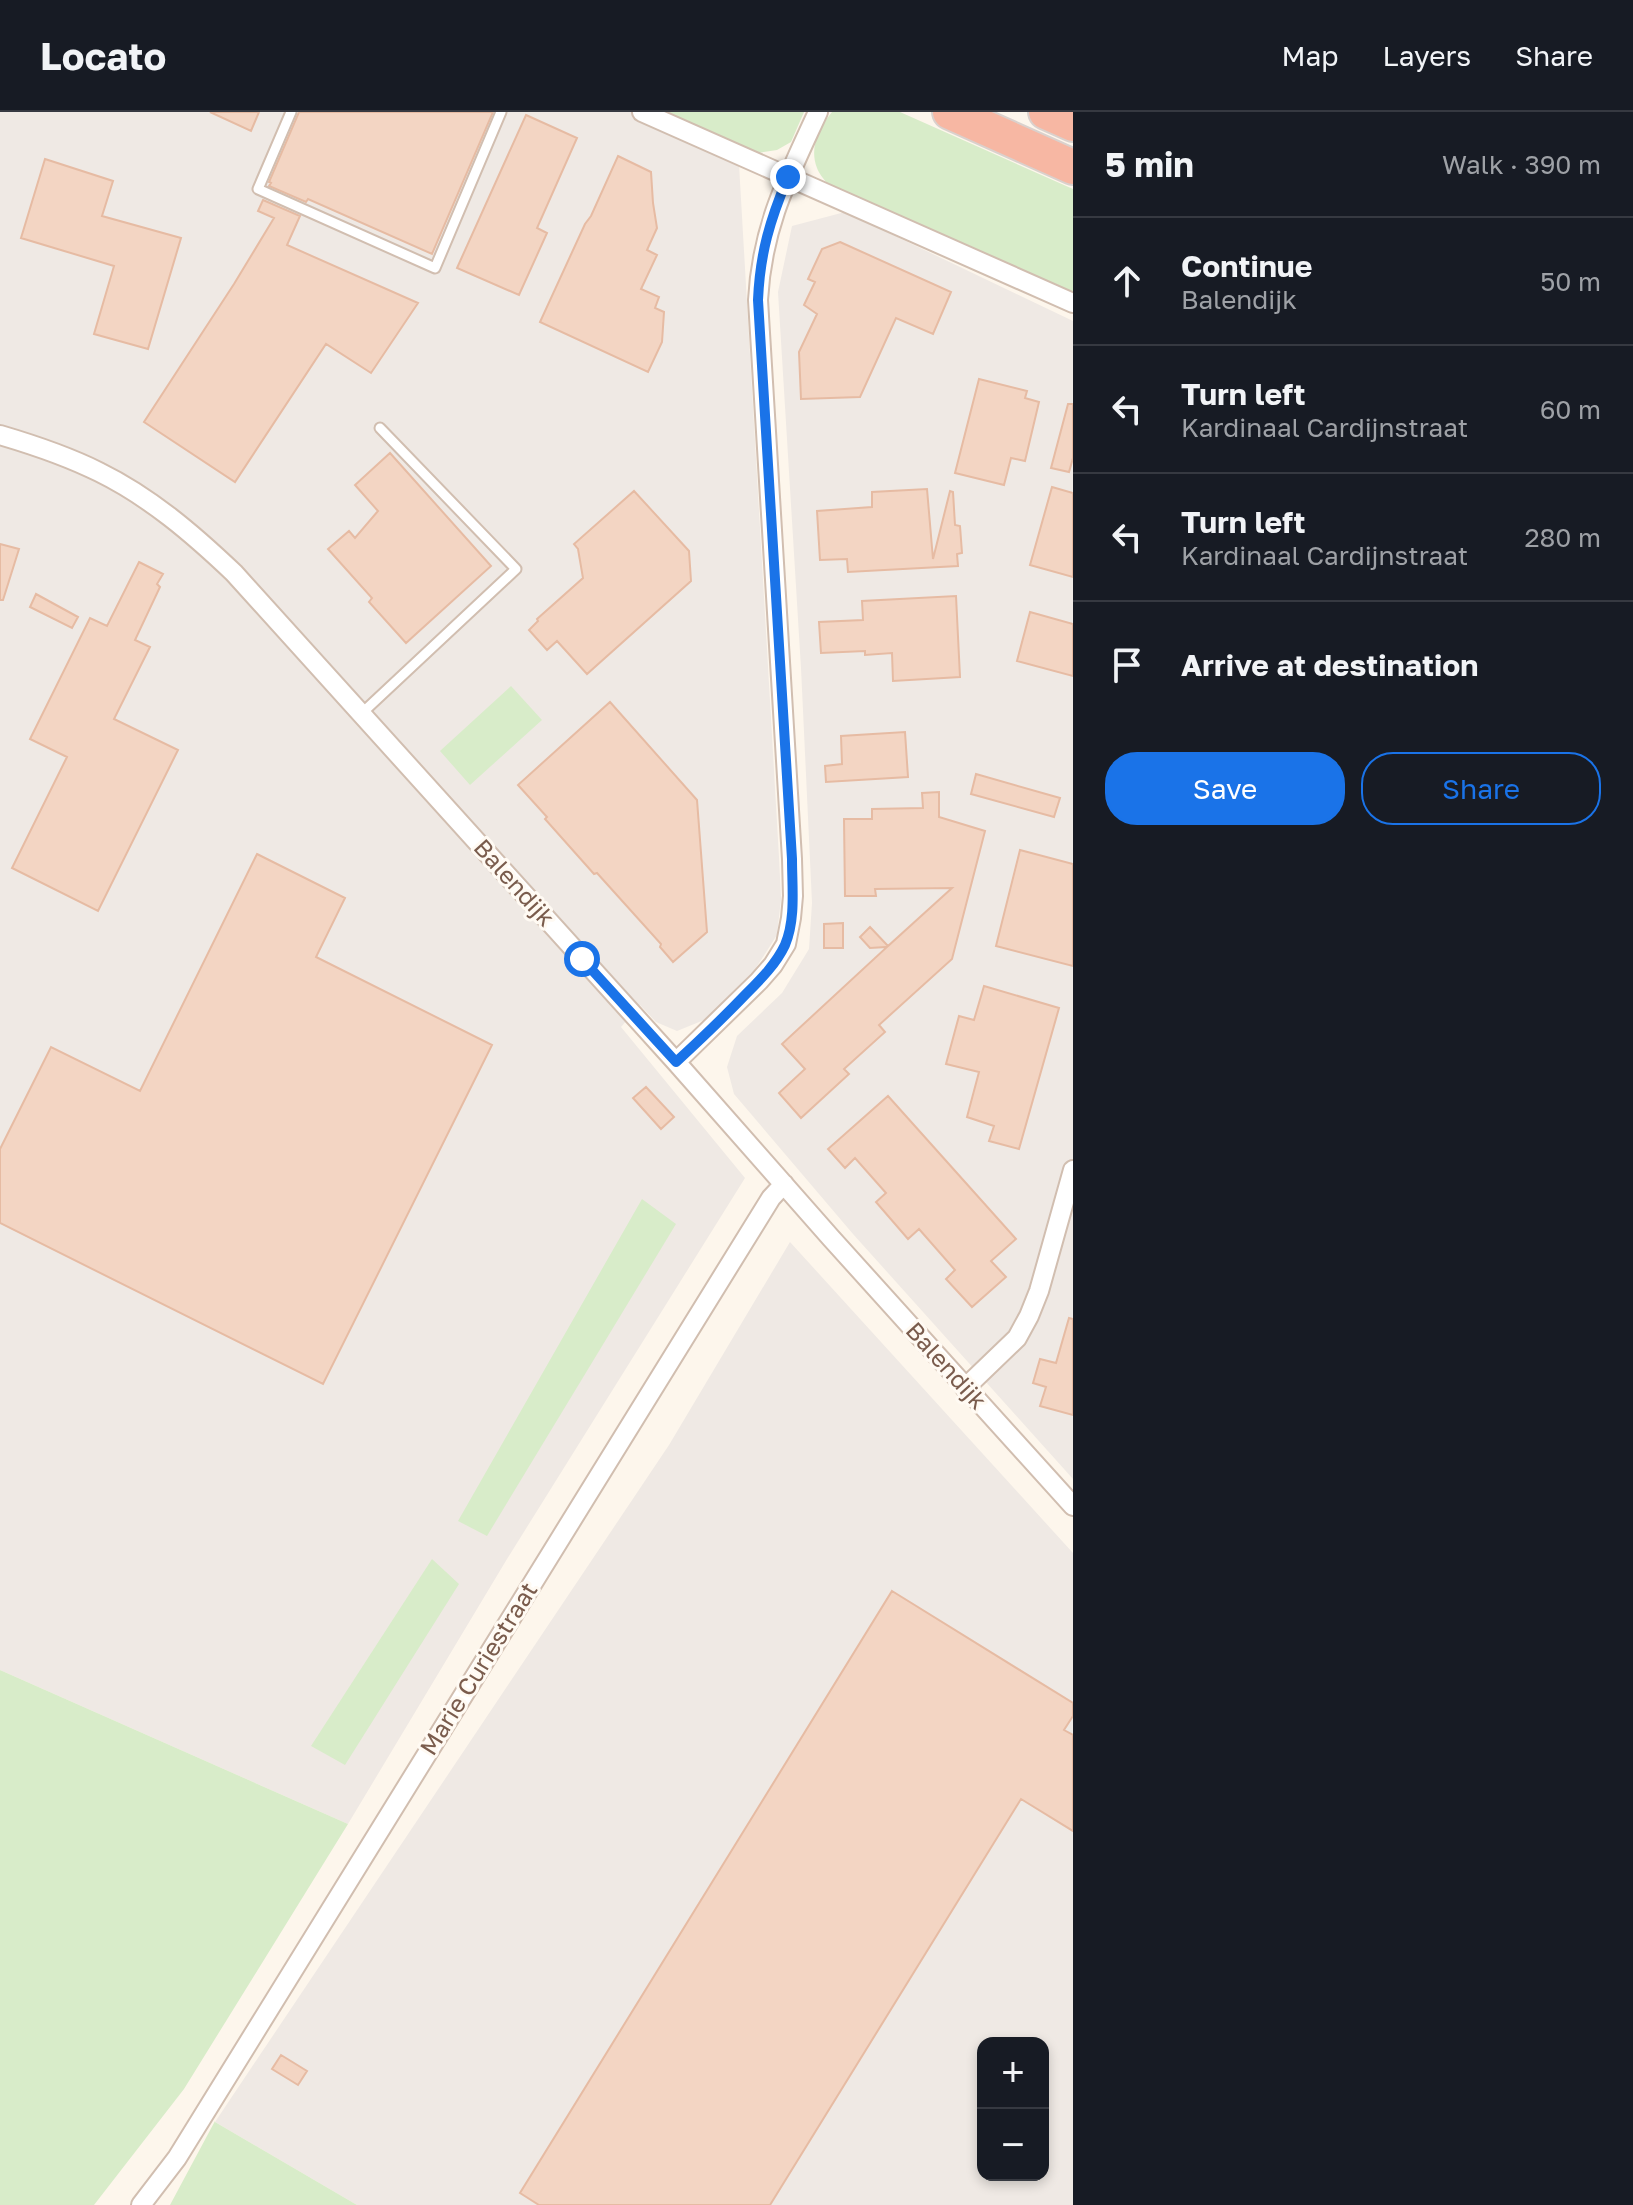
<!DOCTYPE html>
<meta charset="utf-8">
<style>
:root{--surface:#171b24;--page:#20242c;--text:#f1f3f6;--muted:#9ea1a6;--line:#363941;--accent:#1a73e8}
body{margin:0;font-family:"Golos Text",sans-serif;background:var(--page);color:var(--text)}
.controls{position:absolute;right:24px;bottom:24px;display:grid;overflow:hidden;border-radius:16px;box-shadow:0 4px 12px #0003}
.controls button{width:72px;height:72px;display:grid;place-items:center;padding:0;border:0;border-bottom:2px solid var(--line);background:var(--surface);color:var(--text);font:40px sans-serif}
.stop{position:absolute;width:24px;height:24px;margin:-18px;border:6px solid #1a73e8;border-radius:50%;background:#fff}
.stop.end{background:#1a73e8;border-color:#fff;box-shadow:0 2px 8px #0008}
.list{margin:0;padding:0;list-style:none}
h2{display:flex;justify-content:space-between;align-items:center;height:104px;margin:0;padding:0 32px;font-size:34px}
h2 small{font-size:26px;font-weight:400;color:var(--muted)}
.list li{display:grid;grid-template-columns:52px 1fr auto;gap:24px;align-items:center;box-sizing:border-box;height:128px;padding:0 32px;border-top:2px solid var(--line)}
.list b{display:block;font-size:30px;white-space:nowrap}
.list p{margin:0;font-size:26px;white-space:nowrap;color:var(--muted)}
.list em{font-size:26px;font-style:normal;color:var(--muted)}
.actions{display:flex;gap:16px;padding:24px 32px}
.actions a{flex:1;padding:18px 0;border:2px solid var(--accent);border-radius:32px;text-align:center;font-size:28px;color:var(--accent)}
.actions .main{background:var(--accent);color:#fff}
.icon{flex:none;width:44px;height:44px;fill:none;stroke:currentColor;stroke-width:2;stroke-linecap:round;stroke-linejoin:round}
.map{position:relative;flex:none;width:1073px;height:2093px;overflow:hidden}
header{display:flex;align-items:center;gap:48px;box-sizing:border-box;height:112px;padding:0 40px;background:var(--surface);border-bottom:2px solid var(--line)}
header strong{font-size:38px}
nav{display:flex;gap:44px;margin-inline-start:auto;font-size:28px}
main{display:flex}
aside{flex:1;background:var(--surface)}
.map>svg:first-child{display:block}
.industrial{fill:#efe9e4;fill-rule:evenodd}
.green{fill:#d8ecc9}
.building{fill:#f3d5c3;stroke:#e6bba3;stroke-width:2}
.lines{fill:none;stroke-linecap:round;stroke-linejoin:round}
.lane-casing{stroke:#d1beb0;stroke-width:13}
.street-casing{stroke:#d1beb0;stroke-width:22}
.highway-casing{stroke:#dad1cd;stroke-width:38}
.lane{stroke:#fff;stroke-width:9}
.street{stroke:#fff;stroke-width:18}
.highway{stroke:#f7b7a3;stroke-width:34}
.route{stroke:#1a73e8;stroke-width:10}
.labels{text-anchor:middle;stroke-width:6;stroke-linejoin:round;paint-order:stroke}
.street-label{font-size:24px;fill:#7a5c4d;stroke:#fffaf3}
</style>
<header>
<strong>Locato</strong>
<nav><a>Map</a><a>Layers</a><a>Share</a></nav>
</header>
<main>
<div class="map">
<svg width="1073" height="2093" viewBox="0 0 1073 2093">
<rect width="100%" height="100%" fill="#fdf6ec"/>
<path class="industrial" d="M0 0H659L738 35 779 745 781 787 777 823 743 876 709 906 677 919 656 910 640 893 621 915 745 1066 507 1447 348 1712 0 1558Z
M845 100 1073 209V1367L853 1122 734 982 727 955 737 924 782 881 809 837 812 791 810 748 801 556 778 180 792 114Z
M790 1130 1073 1441V2093H357L215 2010 669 1333ZM983 1931H1043V2063H983Z"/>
<path class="green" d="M659 0H804L791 30 777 38 758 41 738 35Z
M832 0H900L1073 77V180L828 73C825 68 819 62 817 56 809 36 819 15 832 0Z
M511 574 542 608 470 673 440 639Z
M642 1087 676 1112 487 1424 458 1409Z
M432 1447 459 1472 345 1653 311 1634Z
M0 1558 348 1712 184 1977 94 2093H0Z
M215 2009V2010L357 2093H170Z"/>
<path class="building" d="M210 0H259L251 19Z
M299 0H493L432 142 308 87 306 90 269 74 271 71 269 70Z
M526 3 577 26 537 116 547 121 519 183 457 156Z
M618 44 651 60 653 91 657 116 647 138 657 143 641 177 659 185 655 196 664 200 662 230 648 260 540 210 585 112 591 104Z
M45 47 113 69 102 104 181 126 148 237 94 222 114 154 21 126Z
M263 88 300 104 287 133 418 191 371 261 326 232 235 370 144 310 234 172 274 106 258 99Z
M840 130 951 180 933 222 896 206 860 285 801 287 799 240 817 202 804 193 815 170 808 167 822 137Z
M979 267 1027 279 1025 286 1039 290 1025 349 1011 346 1004 373 955 361Z
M1068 292H1073V346L1069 360 1051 356Z
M390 341 491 454 406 531 369 490 372 486 328 437 349 419 355 426 378 399 355 373Z
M1052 375 1073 381V465L1030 453Z
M927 377 933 447 950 379 953 380 955 413 960 414 962 441 957 442 958 454 848 460 847 447 820 448 817 399 872 395V380Z
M634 379 689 439 691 469 587 562 557 529 547 538 529 518 538 509 537 507 583 466 578 437 574 432Z
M0 432 19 437 3 488H0Z
M139 450 163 462 157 472 160 475 135 528 150 535 114 607 178 638 98 799 12 756 67 645 30 627 90 506 107 514Z
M36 482 78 505 72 516 30 495Z
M956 484 960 565 893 569 892 541 865 543V539L821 541 819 510 863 508 862 489Z
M1030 500 1073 512V564L1017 549Z
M610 590 697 688 707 820 673 850 660 835 661 832 597 761 594 762 545 707 547 705 518 673Z
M905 620 908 665 826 670 825 654 842 652 841 624Z
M976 662 1060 686 1054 705 971 682Z
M939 680V705L985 719 952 847 879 913 885 920 844 957 849 962 801 1006 779 981 805 957 782 932 887 835 870 836 860 825 870 815 888 834 952 776 875 777 876 784H845L844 707H872V697L923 696 922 681Z
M1020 738 1073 752V854L996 834Z
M257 742 345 786 316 845 492 933 323 1272 0 1111V1037L51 935 140 979Z
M843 811V836H824V812Z
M984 874 1059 896 1019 1037 989 1029 994 1014 967 1005 979 960 946 952 959 904 974 908Z
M646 975 674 1005 661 1017 633 986Z
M888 984 1016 1127 991 1149 1006 1165 972 1195 946 1167 955 1158 919 1117 908 1127 876 1090 886 1081 855 1046 845 1056 828 1037Z
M1069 1206 1073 1207V1303L1040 1294 1046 1275 1033 1271 1040 1247 1056 1251Z
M892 1479 1073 1591V1604L1064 1618 1073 1623V1719L1021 1687 770 2093H539L520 2081Z
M281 1943 307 1959 298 1973 272 1957Z"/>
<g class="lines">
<defs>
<path id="lane" d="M291 0 258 77 435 156 501 0
M361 602 516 457 380 316"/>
<path id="street" d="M642 0 1073 191
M0 323C34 333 67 344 99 360 150 385 193 422 234 461L676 950 831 1126 1073 1394
M676 950 759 869 773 853 786 832 791 806 793 784 792 747 758 188C762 114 788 65 818 0
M965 1276 1017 1226 1029 1204 1039 1179 1073 1058
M141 2093 177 2046 771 1086 784 1072"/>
<path id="highway" d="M950 0 1073 55
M1046 0 1073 12"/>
</defs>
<use href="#lane" class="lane-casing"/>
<use href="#street" class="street-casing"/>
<use href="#highway" class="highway-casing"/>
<use href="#lane" class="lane"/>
<use href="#street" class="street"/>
<use href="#highway" class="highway"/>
</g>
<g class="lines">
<path class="route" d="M582 847 676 950C700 928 724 905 747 881 761 867 776 852 785 833 796 807 792 775 792 747L758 188C760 141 770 108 788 65"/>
</g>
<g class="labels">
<g class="street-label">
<text transform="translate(514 771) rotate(48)" y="8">Balendijk</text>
<text transform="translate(946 1254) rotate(48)" y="8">Balendijk</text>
<text transform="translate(479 1557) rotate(-58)" y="8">Marie Curiestraat</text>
</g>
</g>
</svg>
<div class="controls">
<button>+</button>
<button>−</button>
</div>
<div class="stop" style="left:582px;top:847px"></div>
<div class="stop end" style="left:788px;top:65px"></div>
</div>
<aside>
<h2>5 min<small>Walk · 390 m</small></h2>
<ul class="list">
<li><svg class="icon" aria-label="ahead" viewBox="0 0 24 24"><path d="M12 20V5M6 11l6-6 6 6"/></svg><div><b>Continue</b><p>Balendijk</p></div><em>50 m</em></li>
<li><svg class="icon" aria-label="left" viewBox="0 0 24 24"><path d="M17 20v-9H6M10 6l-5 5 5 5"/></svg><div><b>Turn left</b><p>Kardinaal Cardijnstraat</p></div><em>60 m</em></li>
<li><svg class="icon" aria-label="left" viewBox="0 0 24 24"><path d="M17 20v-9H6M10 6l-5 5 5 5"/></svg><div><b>Turn left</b><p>Kardinaal Cardijnstraat</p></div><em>280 m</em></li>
<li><svg class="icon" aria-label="arrive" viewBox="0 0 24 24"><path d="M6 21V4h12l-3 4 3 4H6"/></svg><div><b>Arrive at destination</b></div></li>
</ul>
<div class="actions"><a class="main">Save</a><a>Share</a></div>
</aside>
</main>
